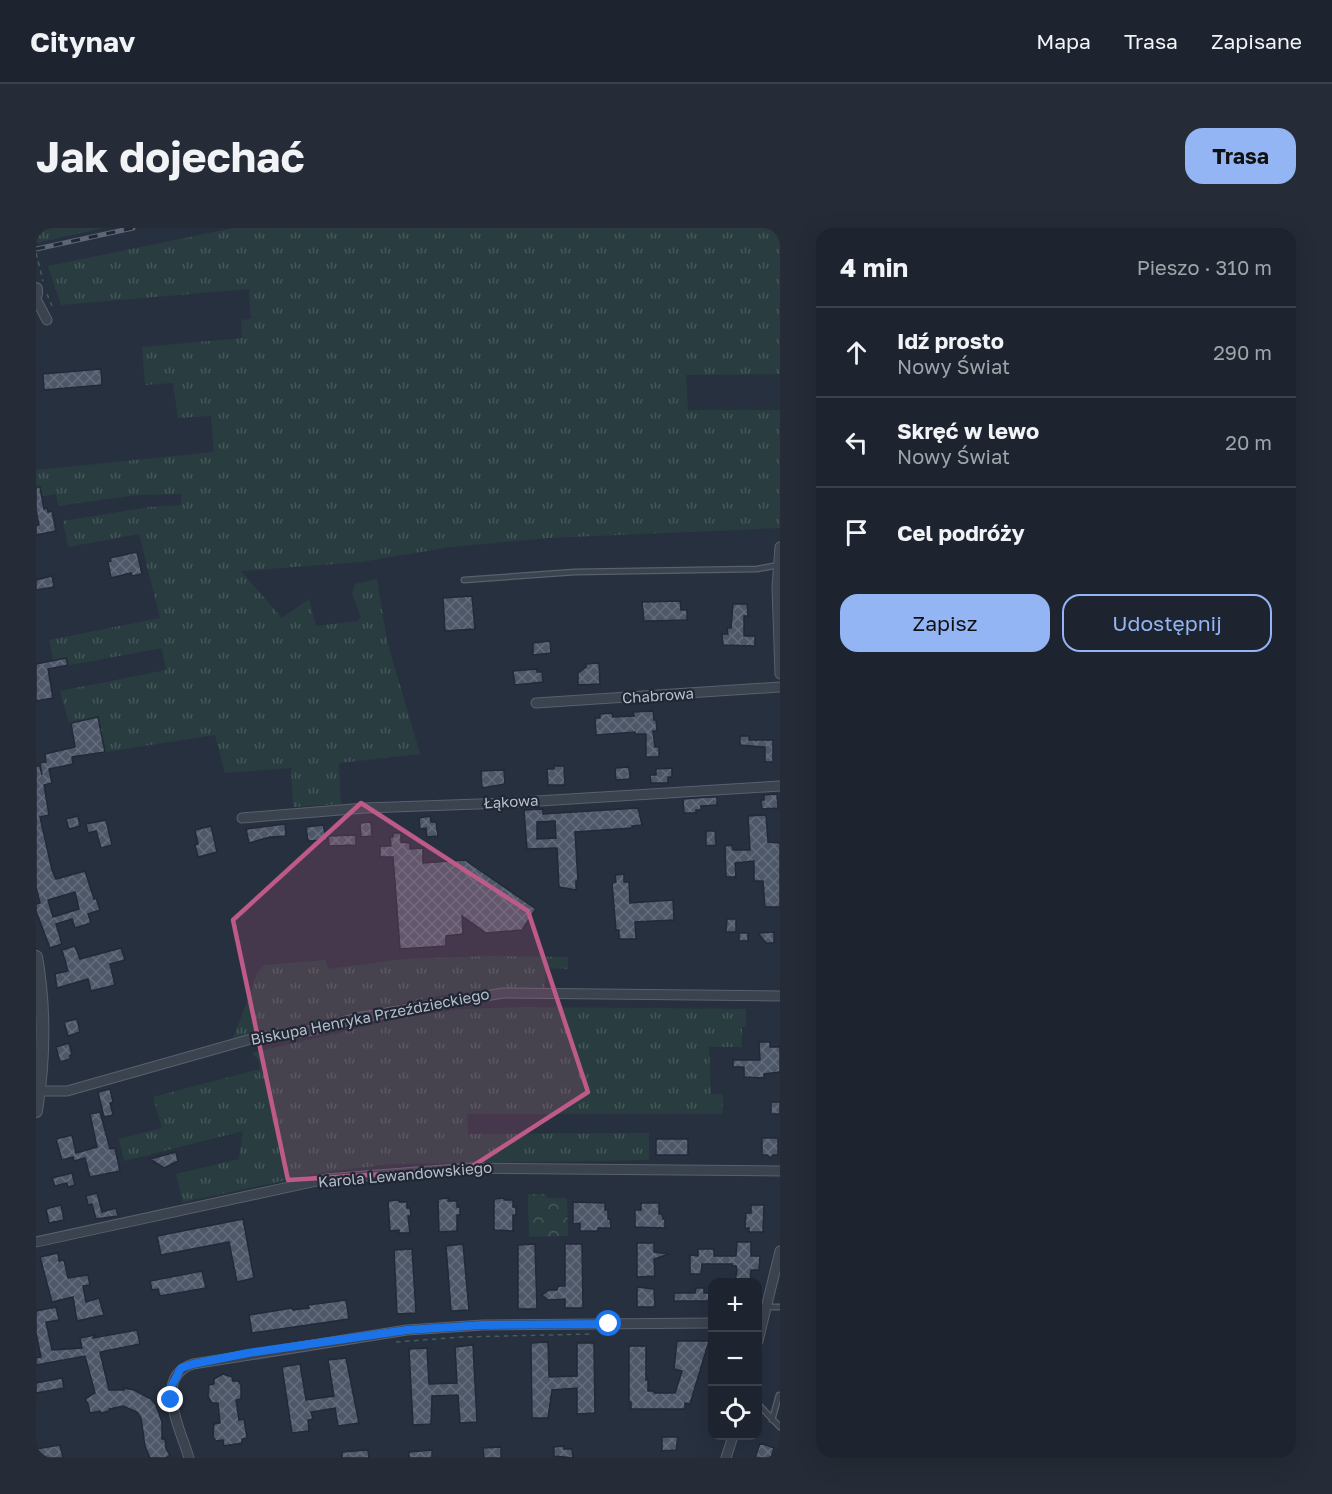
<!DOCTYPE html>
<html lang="pl">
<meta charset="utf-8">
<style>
:root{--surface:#1d242f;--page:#252c37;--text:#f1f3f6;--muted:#a0a4aa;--line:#3b414b;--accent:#93b5f3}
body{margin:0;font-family:"Golos Text",sans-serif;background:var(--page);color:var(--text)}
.controls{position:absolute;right:18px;bottom:18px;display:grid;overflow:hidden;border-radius:12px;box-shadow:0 6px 24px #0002}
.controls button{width:54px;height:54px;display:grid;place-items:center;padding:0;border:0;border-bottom:2px solid var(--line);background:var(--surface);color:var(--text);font:30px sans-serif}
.stop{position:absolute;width:18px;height:18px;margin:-14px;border:4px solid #1a73e8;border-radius:50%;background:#fff}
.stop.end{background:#1a73e8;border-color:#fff;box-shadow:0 2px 6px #0008}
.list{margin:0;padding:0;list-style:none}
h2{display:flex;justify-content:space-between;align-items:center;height:78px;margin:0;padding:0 24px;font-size:26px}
h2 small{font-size:20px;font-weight:400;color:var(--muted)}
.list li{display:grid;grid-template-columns:39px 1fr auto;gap:18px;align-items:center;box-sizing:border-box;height:90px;padding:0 24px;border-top:2px solid var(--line)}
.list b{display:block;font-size:22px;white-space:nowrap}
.list p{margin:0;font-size:20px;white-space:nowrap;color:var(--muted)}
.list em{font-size:20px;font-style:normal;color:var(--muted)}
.actions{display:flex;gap:12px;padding:18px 24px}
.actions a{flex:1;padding:14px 0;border:2px solid var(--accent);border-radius:18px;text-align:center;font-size:21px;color:var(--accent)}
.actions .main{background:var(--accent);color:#111}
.icon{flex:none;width:33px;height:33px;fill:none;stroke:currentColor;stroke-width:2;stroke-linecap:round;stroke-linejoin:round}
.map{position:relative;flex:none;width:744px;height:1230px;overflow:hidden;border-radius:18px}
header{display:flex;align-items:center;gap:36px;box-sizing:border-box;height:84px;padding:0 30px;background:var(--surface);border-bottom:2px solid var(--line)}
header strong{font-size:28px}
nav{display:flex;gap:33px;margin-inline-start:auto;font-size:21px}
.intro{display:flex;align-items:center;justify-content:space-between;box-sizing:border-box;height:144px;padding:0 36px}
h1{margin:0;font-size:42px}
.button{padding:15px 27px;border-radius:18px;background:var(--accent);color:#111;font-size:21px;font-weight:700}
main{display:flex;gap:36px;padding:0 36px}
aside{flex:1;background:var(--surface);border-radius:18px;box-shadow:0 6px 24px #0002}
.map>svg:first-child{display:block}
.grass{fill:url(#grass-tufts)}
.forest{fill:url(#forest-crowns)}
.building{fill:url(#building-cross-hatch);stroke:#222937;stroke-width:1.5;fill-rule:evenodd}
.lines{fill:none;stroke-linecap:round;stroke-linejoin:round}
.service-casing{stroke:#59606d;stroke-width:7}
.minor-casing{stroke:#59606d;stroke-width:11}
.tertiary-casing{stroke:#59606d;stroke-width:14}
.path{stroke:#475a5d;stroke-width:1.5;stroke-dasharray:4.5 4.5;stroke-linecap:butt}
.service{stroke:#3b434f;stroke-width:4.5}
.minor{stroke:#3b434f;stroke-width:9}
.tertiary{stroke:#3b434f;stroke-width:12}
.rail-casing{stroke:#5d6676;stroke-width:5}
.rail{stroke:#202735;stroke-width:3;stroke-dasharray:9;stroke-linecap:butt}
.route{stroke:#1a73e8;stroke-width:8}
.marked{fill:#be5a87;fill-opacity:0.2;stroke:#be5a87;stroke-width:4.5;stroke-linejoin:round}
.labels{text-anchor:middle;stroke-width:4.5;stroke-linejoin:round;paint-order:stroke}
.street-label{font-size:15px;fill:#b7beca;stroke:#202735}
</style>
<header>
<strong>Citynav</strong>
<nav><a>Mapa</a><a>Trasa</a><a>Zapisane</a></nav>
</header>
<div class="intro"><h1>Jak dojechać</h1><a class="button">Trasa</a></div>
<main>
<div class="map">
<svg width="744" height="1230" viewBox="0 0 744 1230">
<defs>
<pattern id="grass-tufts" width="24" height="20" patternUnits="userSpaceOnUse" patternTransform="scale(1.5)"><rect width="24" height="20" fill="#293d40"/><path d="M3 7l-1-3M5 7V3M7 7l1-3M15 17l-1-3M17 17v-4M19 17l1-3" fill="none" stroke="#46575a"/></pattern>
<pattern id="forest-crowns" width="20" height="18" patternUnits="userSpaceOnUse" patternTransform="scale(1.5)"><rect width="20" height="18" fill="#293d40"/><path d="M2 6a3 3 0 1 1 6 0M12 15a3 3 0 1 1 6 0" fill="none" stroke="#46575a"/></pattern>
<pattern id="building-cross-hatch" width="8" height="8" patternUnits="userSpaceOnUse" patternTransform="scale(1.5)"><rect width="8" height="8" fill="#4d5768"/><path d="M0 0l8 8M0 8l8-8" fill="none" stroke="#646d7c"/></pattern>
</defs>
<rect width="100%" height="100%" fill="#27303f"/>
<path class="grass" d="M0 0H67L0 15Z
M198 0H744V146L650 147 652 182H744V300L512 310 415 319 325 334 205 343 246 390 273 371 280 398 322 393 325 389 316 366 319 356 341 351 351 413 384 526 303 535 305 576 257 579 255 540 189 545 179 507 69 524 62 489 33 495 24 463 130 442 126 420 19 440 13 412 124 390 103 306 32 319 27 293 114 279 145 277V266L101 267 22 278 20 266 0 269V242L178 224 175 188 142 190 137 155 109 157 106 119 206 110 205 92 215 91 213 61 25 77 12 38Z
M453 728 532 729V741L510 740 508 761 457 762 407 767 197 811 222 743 229 737 290 732 292 741 369 731Z
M488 779 710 781V799H706V819H673L675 866H687V886H431L432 906 613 905V932L356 936 288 944 147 974 140 946 203 931 207 903 88 933 83 911 126 900 117 869 224 841 222 831 215 825 375 788 427 781Z"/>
<path class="forest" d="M509 966 512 970H531L532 1008 493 1009 492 966Z"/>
<path class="building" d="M65 141 66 157 8 162 7 146Z
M0 259H4L8 281 11 280 12 284 16 283 20 303 0 307V298L3 297 0 282Z
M101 324 106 346 96 348 95 345 75 350 72 334 75 333 74 330Z
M16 348 18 359 0 362V352Z
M436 368 439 401 409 403 407 370Z
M644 373 645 382H651V392L608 393 606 374Z
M697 376H711L712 388H708V408H719V418L687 417 686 406H692L691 400H695Z
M514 413 515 425 497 427V415Z
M30 430 32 437 12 441 17 470 0 473V436Z
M563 435 564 456 542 457V445L550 439V436Z
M501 441V444H506L507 454 479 457 477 443Z
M617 483 618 492H620L621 503H617L619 519H623V529H610V506H599V504L560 507 559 490H564V486L576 485 577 489 598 488 597 484Z
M62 489 69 524 36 529 37 536 13 541 16 555 8 557 13 587 4 589 16 642 20 651 49 643 58 671 60 670 64 682 52 686 55 695 39 700 36 691 20 696 26 716 14 720 0 683V676L4 675 0 659V538H4L6 547 4 535 10 534 9 526 39 519 35 495ZM39 664 43 681 17 689 12 672Z
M704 508H713V512H737V534H729V519L704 517Z
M518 538H528L529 557H512L511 541H518Z
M593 539 594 551 580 552 579 540Z
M636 540V549H632V555H615L614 547H620V541Z
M468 542 469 556 446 560 445 543Z
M741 566 742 580 726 581 725 572H728V567Z
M672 569H681V577L665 578V582H660V585H648L647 571Z
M602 580 606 597 596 598V600L539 604 542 653H540V662L523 659 521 620 491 621 488 582 507 581V586ZM519 593 520 610 501 611V594Z
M730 587 732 614 744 615V679H729L727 653H718V633L699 635 700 649H690L689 618 696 617 697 622H714L712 588Z
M42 588 44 598 33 601 30 591Z
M394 588 395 594H400L402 608 391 609 390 600 384 601 383 590Z
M70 592 76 617 65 620 60 603 52 605 50 596Z
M335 594 336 608 325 609 324 595Z
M249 596 250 608 234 609 213 615 210 601Z
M287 597 291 612 272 613 270 599Z
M175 598 181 624 162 629 159 617 162 616 159 602Z
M670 603H679L680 617 670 618Z
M357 605H365V614L374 615V621L387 620V635L429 632 500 681 486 702 450 705 426 688 427 706 410 708V718L364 721 357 629H344V618H355L354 609H357Z
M320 607V617L293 618 292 608Z
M588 646V654H593L594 675 637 672 638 692 599 694 600 711H583V702H580L576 655 580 654 579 647Z
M691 691H700V704H690Z
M738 704V715H730L722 705Z
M703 705H712V713H703Z
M39 718 44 731 85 720 89 732 74 736 79 757 55 763 52 751 21 760 19 746 32 743 26 722Z
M41 791 44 804 32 808 28 794Z
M723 814H734V819H744V844L728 846V850L708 849V839H697V832H724Z
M33 815 36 827H34V831L24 834 20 819Z
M74 861 77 874 74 875 77 887 68 889 62 864Z
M735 874H744V886H735Z
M64 884 74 921 79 920 84 943 54 949 49 930 38 933 37 929 26 932 20 911 36 907 40 925 61 919 54 886Z
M726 910H742V927H737L734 930 731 927H726Z
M620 911H652V927H620Z
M140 924 142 933 128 940 114 931Z
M36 945 39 957 32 959 31 955 19 958 16 950Z
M61 965 66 984 80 980 82 988 60 991 56 976 52 977 50 968Z
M413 970 412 973H421V979H424V987H421V1003L403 1004 402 971Z
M468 970V972H477V979H480V987H477V1003L458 1002V971Z
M362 972 363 974H371V980H374L375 988H372L374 1005H363V1002L354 1003 352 973Z
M537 974 569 975V982H572V991H574L575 1000H562V1003H544V995L537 996Z
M605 975H623V986H626L627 991H629V1000L599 999V982H605Z
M25 977 28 992 13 995 10 981Z
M715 977H728L727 1004H713V1000H709L710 985H715Z
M207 991 218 1050 201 1054 193 1014 125 1027 121 1008Z
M701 1014H715V1028H724L723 1042H715L714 1054H699L701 1042 700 1038H696V1036H666L665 1046H654V1027L662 1028V1021H678V1028H700Z
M601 1015H618V1024L633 1026 618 1031 619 1048 601 1049Z
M427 1016 433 1082 415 1083 410 1018Z
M499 1016 501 1081H482V1017Z
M529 1016H546L547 1080H529V1071L512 1072 506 1067 513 1062H521L522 1058H529Z
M376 1021 380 1085 361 1086 358 1022Z
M22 1025 23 1033 28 1032 32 1050 52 1047 54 1057 47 1058 50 1074 63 1070 68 1087 41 1093 37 1069 16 1074 4 1029Z
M166 1043 170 1060 124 1068 122 1061 116 1062 114 1053Z
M601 1059 618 1061 619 1079H601Z
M660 1060H668V1065H674V1073H638V1065H659Z
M310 1072 313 1091 216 1105 213 1087 256 1080 257 1082 273 1080 272 1077Z
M20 1079 23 1092 10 1094 16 1122 46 1120 44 1110 59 1107 57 1110 101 1102 104 1116 64 1124 73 1162H88V1160L98 1162 115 1171 120 1177 126 1194V1211H129L130 1221 134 1227 130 1230H114L109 1218 105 1190 101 1184 87 1178 73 1181V1183L65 1185 64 1183 54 1185 52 1176 49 1171 59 1165 49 1128 0 1137V1130L5 1129 0 1105V1083Z
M641 1113H673L654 1176 649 1175V1181H595V1174H593V1118H610V1152H612V1163H618V1165H639L646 1143 638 1141Z
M512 1114 513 1149 541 1148V1115H558L559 1185 541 1186V1160L516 1162 512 1190H496L495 1115Z
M437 1117 441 1194 424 1195 422 1167 396 1168 395 1196 377 1197 373 1121 391 1120 393 1156 421 1155 419 1119Z
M310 1130 323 1195 302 1198 299 1180 275 1184 277 1191 272 1192 273 1203 256 1205 246 1139 264 1136 270 1172 298 1168 292 1132Z
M187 1146 196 1149 197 1153H202L205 1157V1171L200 1172 203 1192 208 1191 211 1210 206 1211V1215L188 1218 187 1212 180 1213 177 1209 178 1196 184 1195 182 1175H176L172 1168 173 1157 178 1156V1151Z
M26 1150 28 1160 0 1165V1155Z
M626 1209H642L640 1222 626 1223Z
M724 1215 738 1220 735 1230H719Z
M24 1217 27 1230H0V1221Z
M528 1218V1221H536L537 1230 518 1228V1219Z
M465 1219V1230H448L447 1220Z
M332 1222 333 1230H306V1224Z
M396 1222V1230H373V1224Z"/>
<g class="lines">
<defs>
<path id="service" d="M428 352 539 344 721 341 743 337
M731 1079H744
M722 1176 744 1199
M736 1192 743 1167"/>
<path id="minor" d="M0 71 11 92
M744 319 741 359 744 446
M500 475 744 459
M206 590 329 580 470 575 744 558
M3 863H31L215 811 278 802 321 790 467 765 744 768
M0 1014 290 951 433 940 744 943
M722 1113 744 1023
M153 1230C145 1202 116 1149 157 1136L371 1102 447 1097 676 1095
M690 1230 697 1208"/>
<path id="tertiary" d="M0 61V66
M0 729C9 780 8 832 0 883"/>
</defs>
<use href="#service" class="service-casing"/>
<use href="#minor" class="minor-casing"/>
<use href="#tertiary" class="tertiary-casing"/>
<path class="path" d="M0 25 7 53
M11 66 16 78
M360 1114 426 1109 556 1106
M735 1229 738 1230"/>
<use href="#service" class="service"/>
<use href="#minor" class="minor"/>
<use href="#tertiary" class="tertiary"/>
<defs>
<path id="rail" d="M0 21 97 0"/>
</defs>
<use href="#rail" class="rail-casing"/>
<use href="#rail" class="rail"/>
</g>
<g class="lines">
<path class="route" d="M135 1172V1159L145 1140 157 1136 212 1125 371 1102 447 1097 573 1096"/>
</g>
<path class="marked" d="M325 575 492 683 552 864 432 941 252 952 197 692Z"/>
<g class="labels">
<g class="street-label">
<text transform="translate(622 468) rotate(-4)" y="5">Chabrowa</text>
<text transform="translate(475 574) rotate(-3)" y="5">Łąkowa</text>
<text transform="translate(334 789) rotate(-11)" y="5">Biskupa Henryka Przeździeckiego</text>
<text transform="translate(369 947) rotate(-5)" y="5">Karola Lewandowskiego</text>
</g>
</g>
</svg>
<div class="controls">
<button>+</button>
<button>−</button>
<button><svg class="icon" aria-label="locate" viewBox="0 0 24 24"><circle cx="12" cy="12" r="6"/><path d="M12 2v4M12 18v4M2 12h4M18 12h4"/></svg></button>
</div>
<div class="stop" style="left:573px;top:1096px"></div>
<div class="stop end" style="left:135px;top:1172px"></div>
</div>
<aside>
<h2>4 min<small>Pieszo · 310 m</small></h2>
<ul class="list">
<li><svg class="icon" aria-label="ahead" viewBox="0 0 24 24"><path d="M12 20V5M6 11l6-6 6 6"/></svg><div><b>Idź prosto</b><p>Nowy Świat</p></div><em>290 m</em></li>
<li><svg class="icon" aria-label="left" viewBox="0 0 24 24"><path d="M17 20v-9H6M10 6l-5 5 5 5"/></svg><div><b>Skręć w lewo</b><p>Nowy Świat</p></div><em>20 m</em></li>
<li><svg class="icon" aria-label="arrive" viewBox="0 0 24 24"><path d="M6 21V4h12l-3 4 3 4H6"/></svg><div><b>Cel podróży</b></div></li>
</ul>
<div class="actions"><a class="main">Zapisz</a><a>Udostępnij</a></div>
</aside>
</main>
